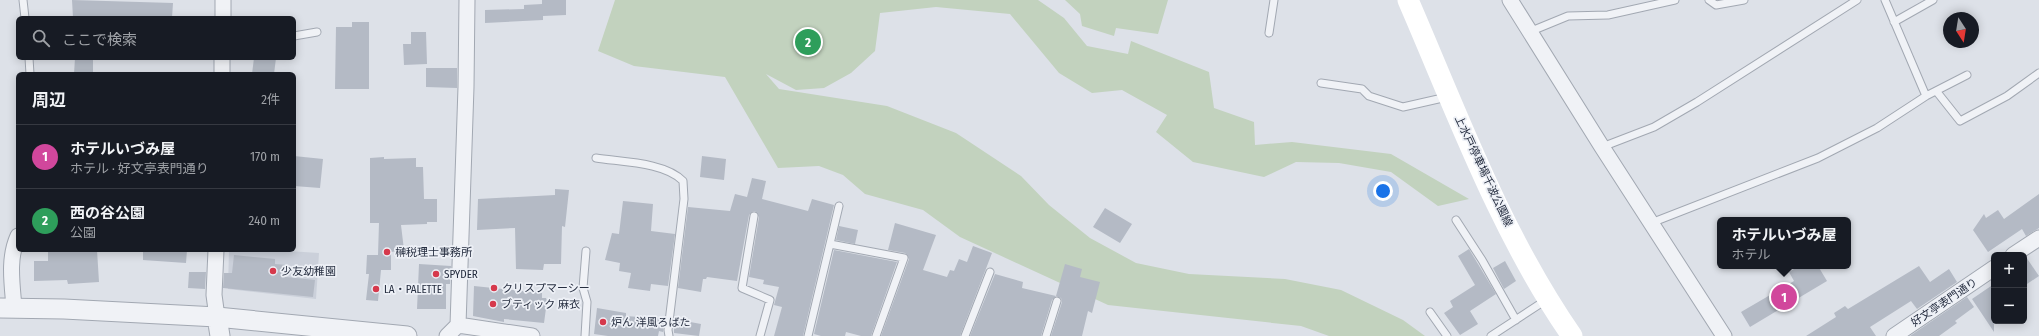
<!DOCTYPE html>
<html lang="ja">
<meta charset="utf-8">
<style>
:root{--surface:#171b24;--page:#20242c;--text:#f1f3f6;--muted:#9ea1a6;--line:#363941;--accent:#d6394c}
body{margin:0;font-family:"Fira Sans Condensed","Noto Sans JP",sans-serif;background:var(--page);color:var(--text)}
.controls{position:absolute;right:12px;bottom:12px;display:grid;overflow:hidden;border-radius:6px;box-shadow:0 2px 10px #0003}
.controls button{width:36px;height:36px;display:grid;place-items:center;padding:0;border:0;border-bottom:1px solid var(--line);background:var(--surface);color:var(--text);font:20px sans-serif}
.compass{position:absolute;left:1943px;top:12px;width:36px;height:36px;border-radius:50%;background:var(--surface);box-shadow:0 2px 10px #0003;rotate:168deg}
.you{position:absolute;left:1383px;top:191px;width:14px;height:14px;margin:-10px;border:3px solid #fff;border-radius:50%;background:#1a73e8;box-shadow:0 0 0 6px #1a73e833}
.badge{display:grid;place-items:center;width:26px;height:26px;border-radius:50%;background:var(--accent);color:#fff;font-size:13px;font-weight:700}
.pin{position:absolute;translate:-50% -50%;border:2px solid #fff;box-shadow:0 1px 4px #0006}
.popup{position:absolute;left:1717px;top:217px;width:134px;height:52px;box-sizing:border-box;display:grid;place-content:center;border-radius:6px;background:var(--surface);filter:drop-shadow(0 1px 3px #0005);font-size:13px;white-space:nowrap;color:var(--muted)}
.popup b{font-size:15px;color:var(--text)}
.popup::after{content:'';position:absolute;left:50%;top:100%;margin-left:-8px;border:8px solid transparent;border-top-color:var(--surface)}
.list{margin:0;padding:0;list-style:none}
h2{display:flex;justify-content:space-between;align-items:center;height:52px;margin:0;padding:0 16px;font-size:17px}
h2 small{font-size:13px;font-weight:400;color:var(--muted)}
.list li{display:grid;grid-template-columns:26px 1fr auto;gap:12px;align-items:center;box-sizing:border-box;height:64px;padding:0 16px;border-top:1px solid var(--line)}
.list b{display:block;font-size:15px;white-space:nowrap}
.list p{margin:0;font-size:13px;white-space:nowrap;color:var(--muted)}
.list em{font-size:13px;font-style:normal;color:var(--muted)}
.icon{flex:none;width:22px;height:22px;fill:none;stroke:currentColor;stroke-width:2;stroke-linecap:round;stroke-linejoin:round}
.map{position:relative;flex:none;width:2039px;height:336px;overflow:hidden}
.search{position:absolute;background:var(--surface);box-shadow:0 2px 10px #0003;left:16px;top:16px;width:280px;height:44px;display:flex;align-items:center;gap:10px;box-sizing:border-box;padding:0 14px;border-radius:6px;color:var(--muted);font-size:15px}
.panel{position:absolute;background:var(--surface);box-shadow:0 2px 10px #0003;left:16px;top:72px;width:280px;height:180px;border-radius:6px}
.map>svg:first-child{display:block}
.built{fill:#cbd0da}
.green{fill:#c2d2be}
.building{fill:#b4bac5}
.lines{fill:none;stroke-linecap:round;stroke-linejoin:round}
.service-casing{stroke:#a2a8b2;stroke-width:9}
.minor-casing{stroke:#a2a8b2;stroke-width:17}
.tertiary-casing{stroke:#a2a8b2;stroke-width:21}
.service{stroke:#f0f2f6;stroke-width:7}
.minor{stroke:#f0f2f6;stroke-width:15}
.tertiary{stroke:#f0f2f6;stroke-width:19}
.secondary{stroke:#fff;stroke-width:21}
.poi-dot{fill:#d6394c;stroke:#edf0f6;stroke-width:1.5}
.labels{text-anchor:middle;stroke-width:3.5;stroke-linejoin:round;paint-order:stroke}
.street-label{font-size:11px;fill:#262e40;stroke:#edf0f6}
.poi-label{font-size:11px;fill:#262e40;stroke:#edf0f6;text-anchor:start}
</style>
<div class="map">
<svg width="2039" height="336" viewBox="0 0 2039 336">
<rect width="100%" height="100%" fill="#dde1e8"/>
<path class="built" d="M229 250H273L319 253 316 299 228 289Z"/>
<path class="green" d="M615 0H1038L1064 18 1087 46 1128 54 1131 41 1209 72 1214 108 1254 122 1255 145 1292 142 1391 154 1469 199 1438 206 1391 172 1339 163 1296 162 1264 177 1193 162 1156 132 1167 115 1122 90 1092 93 1059 73 1010 14 936 7 880 13 875 51 851 73 824 88 796 90 766 74 779 89 887 106 956 133 1021 176 1049 205 1090 238 1136 263 1189 274 1285 279 1341 290 1403 320 1425 336H1329L1301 326 1108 305 960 237 923 210 865 194 843 175 819 166 778 168 725 77 634 66 598 51Z
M1065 0H1168L1158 34 1116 28 1114 36 1082 26 1080 14Z"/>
<path class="building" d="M72 0 173 3 172 18H73Z
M542 0H566V15L543 16V20L485 23V10L524 9V5L542 4Z
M352 22H369V89H335L336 27H352Z
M411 32H426L427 64 404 65 403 44H411Z
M75 58H93V74H74Z
M254 58H276L274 74H252Z
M426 68H457V88L426 87Z
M294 156 323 159 320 188 294 186Z
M702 156 726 159 724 180 700 177Z
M384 157V159L416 158V167H423L424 199H437V222H427V224L401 225 404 250 391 252V270H381L378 301 366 300 369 274H366L367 255H378L379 223H370V158Z
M752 178 766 181 762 199 808 211 812 199 834 205 803 336H774L782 307 774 305 779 287 763 284 764 280 749 277 759 217 755 211 752 212 749 215 737 281 707 277 706 279H703L701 292 678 288 688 207 730 211 735 194 747 197Z
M555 189 569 190 565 227 562 226 561 264H544L543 270 516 269 515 228 477 230 478 199 555 195Z
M2039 194V228L2026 236 2022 229 1988 252 1973 230 1984 214 1986 218 1998 210 2004 219Z
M623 201 653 204 651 231 675 234 668 286 651 284 650 291 628 288 631 273 619 271 620 263 605 260 612 233 619 234Z
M1105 208 1132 224 1120 243 1093 227Z
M895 223 936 235 923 270 947 277 950 270 954 271 959 259 967 262 973 246 992 253 960 336H881L909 259 905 253 888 250Z
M839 226 858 230 855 244 836 240Z
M1469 249 1496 294 1470 311 1478 324 1460 335 1444 313 1453 307 1450 301 1475 285 1458 256Z
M48 250H97L99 282 68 284 67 280 34 281V261H48Z
M143 250H187L186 263 143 260Z
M834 250 897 262 871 336H861L846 332 845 336H821L814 334Z
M234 255 275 259V264L287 265 286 277 315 280 313 297 223 288 224 273H232Z
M2026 257 2039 276 2024 286V259Z
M1505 261 1516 281 1504 289 1493 268Z
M419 264 451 266 450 284H446V309H417Z
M1065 264 1082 269 1080 277 1100 282 1092 313 1088 311 1082 336H1051L1062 302 1061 298 1056 296 1052 300 1041 336H970L995 274 1023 282 1022 288 1056 296Z
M1799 266H1818L1827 281 1750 327 1741 312 1794 281 1789 272Z
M1919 266 1930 282 1949 269 1957 282 1917 309 1911 301 1870 327 1876 336H1806L1836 317 1834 313 1845 306 1848 309Z
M189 272H206L205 289 188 288Z
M1994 284V332L1972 299Z
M474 286 542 293V298H546L547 301 544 323 504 319V322L473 316Z
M1967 297 1974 307 1955 321 1957 323 1939 336H1910Z
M597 308 626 313V316L664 319 663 332 659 331 658 336H608L594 334Z
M674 319 701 324 699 336 674 333Z"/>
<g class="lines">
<defs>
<path id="service" d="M23 0 25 18
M1709 0 1716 5 1744 0
M1894 22 1933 0
M1529 32 1568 16 1608 15 1675 0
M1269 33 1274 0
M294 36 317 32
M29 58 30 74
M1321 83 1362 89 1369 96 1403 107 1447 97
M1937 92 1960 121 2007 96 2039 73
M1926 96 1967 75
M1602 147 1654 127 1697 102 1857 0
M596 158C621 162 665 162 683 181L684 199 668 330 669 336
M754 216 742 288 770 300 760 336
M1456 220 1482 260 1516 320
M1651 223 1818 158 1877 128 1926 96 1885 0
M830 244 904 258 876 336
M1430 312 1447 336
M585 336 587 302 583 288 586 251
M808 336 839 206
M965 336 990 272
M1046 336 1057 301
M1491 336 1546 300"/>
<path id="minor" d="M1510 0 1602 147 1724 336
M223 18V0
M222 74V58
M216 250 214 295 217 317
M2013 255 2039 238
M14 307C12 283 8 258 18 236
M458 325 532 336
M447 336 458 325 466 87 467 0
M1894 336 1994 268"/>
<path id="tertiary" d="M0 308 64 309 217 317 407 336
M217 317 220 336"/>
</defs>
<use href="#service" class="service-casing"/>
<use href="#minor" class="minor-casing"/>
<use href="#tertiary" class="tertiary-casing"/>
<use href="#service" class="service"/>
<use href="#minor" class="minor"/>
<use href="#tertiary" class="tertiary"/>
<path class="secondary" d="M1408 0C1457 113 1501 234 1572 336"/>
</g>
<g class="poi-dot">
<circle cx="387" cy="252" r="4"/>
<circle cx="273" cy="271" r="4"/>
<circle cx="436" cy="274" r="4"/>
<circle cx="494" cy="288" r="4"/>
<circle cx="376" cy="289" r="4"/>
<circle cx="493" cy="304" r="4"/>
<circle cx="603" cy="322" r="4"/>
</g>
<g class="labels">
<g class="street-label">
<text transform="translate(1484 171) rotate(65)" y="4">上水戸停車場千波公園線</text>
<text transform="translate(1944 302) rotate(-34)" y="4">好文亭表門通り</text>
</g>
<g class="poi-label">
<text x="395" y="256">榊税理士事務所</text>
<text x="281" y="275">少友幼稚園</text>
<text x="444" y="278">SPYDER</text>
<text x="502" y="292">クリスプマーシー</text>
<text x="384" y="293">LA・PALETTE</text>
<text x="501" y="308">ブティック 麻衣</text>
<text x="611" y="326">炉ん 洋風ろばた</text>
</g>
</g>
</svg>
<div class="controls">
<button>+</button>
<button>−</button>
</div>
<svg class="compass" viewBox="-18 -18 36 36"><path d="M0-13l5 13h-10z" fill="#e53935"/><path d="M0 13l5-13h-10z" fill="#9ea1a6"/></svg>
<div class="you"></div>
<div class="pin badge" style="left:1784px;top:297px;background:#d1479c">1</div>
<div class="popup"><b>ホテルいづみ屋</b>ホテル</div>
<div class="pin badge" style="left:808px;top:42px;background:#2e9e5b">2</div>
<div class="search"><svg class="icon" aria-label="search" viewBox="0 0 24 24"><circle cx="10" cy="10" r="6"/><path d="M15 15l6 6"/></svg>ここで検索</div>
<section class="panel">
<h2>周辺<small>2件</small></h2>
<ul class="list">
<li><span class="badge" style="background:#d1479c">1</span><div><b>ホテルいづみ屋</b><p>ホテル · 好文亭表門通り</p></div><em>170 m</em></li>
<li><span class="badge" style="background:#2e9e5b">2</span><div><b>西の谷公園</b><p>公園</p></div><em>240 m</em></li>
</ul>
</section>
</div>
